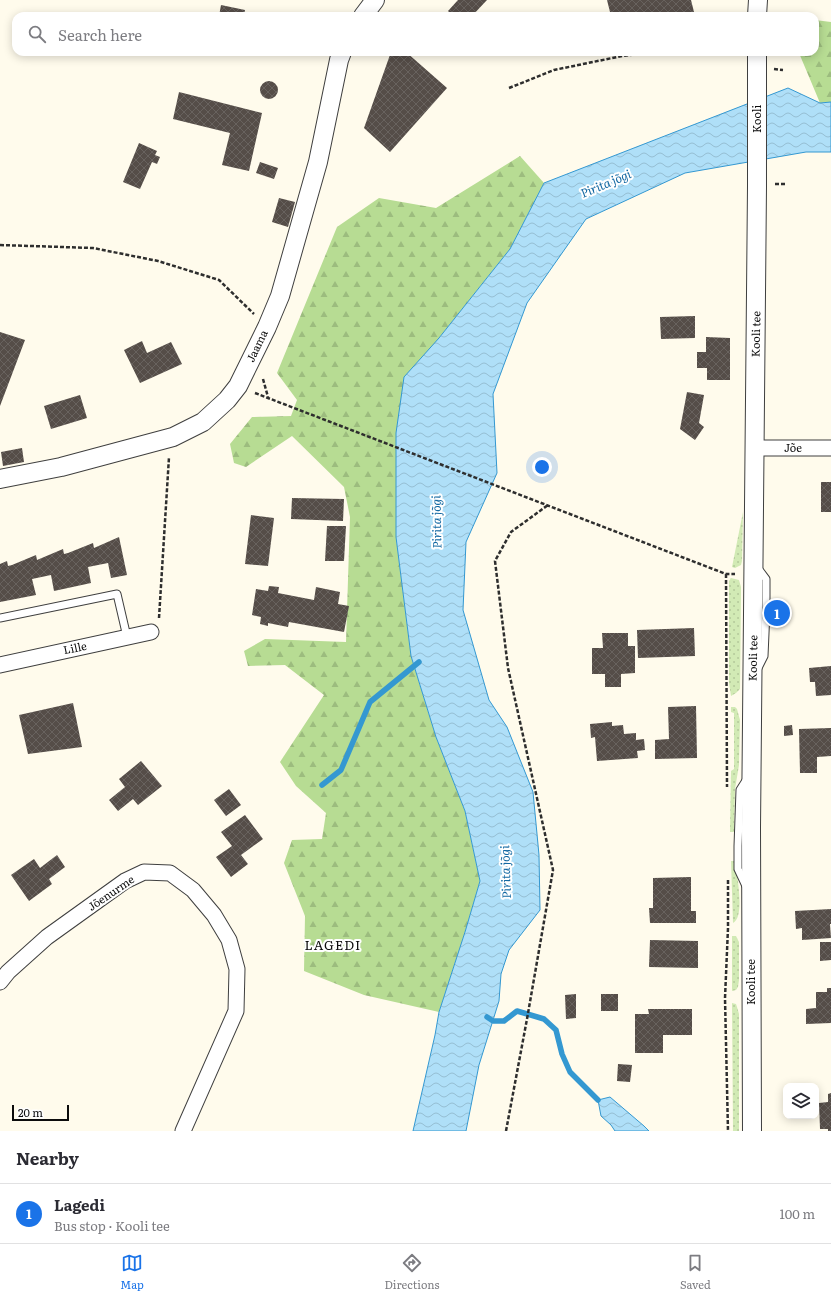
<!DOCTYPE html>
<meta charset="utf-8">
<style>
:root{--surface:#fff;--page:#f7f7f7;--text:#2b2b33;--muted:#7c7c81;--line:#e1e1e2;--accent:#1a73e8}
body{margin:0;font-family:Literata,serif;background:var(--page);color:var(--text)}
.controls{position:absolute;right:12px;bottom:12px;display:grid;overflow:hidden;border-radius:8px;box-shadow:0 2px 10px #0003}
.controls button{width:36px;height:36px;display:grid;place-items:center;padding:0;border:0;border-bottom:1px solid var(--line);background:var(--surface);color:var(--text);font:20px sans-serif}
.scale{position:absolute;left:12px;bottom:10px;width:57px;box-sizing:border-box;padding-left:4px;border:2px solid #0c0c0c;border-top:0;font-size:11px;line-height:14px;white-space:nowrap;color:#0c0c0c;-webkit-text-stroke:3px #fff;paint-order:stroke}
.you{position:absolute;left:542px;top:467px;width:14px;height:14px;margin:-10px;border:3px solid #fff;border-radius:50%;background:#1a73e8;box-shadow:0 0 0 6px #1a73e833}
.badge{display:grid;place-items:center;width:26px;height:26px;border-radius:50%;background:var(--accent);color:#fff;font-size:13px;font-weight:700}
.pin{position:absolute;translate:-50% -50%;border:2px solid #fff;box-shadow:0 1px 4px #0006}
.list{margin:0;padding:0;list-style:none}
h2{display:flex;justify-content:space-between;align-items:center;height:52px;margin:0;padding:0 16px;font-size:17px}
h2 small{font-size:13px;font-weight:400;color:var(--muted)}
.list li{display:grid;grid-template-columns:26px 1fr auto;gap:12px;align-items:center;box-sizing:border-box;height:60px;padding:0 16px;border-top:1px solid var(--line)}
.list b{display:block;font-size:15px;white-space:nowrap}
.list p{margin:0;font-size:13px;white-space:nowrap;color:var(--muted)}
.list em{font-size:13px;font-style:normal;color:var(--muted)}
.icon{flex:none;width:22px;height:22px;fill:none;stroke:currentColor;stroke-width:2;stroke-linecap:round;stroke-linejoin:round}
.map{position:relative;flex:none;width:831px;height:1131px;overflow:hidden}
.search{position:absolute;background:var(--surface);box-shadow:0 2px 10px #0003;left:12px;right:12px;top:12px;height:44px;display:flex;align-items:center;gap:10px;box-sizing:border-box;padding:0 14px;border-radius:12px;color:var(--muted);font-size:15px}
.sheet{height:112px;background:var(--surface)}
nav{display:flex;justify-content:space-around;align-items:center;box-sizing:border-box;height:56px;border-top:1px solid var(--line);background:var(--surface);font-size:11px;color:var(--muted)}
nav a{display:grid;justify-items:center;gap:2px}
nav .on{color:var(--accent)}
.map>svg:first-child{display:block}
.grass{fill:url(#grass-dots)}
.forest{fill:url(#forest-firs)}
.water{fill:url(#water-waves);stroke:#3498d1}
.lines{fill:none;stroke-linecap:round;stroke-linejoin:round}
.stream{stroke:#3498d1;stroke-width:5.5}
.building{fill:url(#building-cross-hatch)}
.service-casing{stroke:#3f3f3f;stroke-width:9}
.minor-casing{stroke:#3f3f3f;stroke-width:17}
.tertiary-casing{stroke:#3f3f3f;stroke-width:20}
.path{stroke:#2e2e2e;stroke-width:2.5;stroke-dasharray:4 2;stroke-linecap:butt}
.service{stroke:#fff;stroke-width:7}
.minor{stroke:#fff;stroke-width:15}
.tertiary{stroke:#fff;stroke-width:18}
.labels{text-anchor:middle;stroke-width:4;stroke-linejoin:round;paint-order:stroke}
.street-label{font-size:11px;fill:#0c0c0c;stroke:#fff}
.water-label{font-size:12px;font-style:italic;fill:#1268a2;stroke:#fff}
.quarter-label{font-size:13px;letter-spacing:1px;fill:#0c0c0c;stroke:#fff}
</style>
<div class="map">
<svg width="831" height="1131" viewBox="0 0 831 1131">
<defs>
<pattern id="grass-dots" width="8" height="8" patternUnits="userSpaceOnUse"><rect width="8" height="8" fill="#d2eab5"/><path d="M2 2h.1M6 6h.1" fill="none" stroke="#b3c89a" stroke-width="1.8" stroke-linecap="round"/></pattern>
<pattern id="forest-firs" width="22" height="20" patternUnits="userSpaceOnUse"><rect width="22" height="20" fill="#b7dc93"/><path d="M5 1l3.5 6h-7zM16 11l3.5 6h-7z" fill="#9cbc7e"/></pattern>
<pattern id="water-waves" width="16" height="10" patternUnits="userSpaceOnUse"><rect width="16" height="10" fill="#afdff8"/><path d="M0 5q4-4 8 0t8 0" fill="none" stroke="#95bed3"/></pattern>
<pattern id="building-cross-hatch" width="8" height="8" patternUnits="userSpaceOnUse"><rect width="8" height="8" fill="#554d48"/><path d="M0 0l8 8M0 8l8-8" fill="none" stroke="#68625e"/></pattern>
</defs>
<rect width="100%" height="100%" fill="#fffbec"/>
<path class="grass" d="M743 512 742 561 741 565 735 568 732 567Z
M731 578 739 580 741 587V593L740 689 736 693 731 696 729 683V581Z
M731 707H735L737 709 740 720 739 765 735 789 734 832H730L731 771 734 769V713L731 712Z
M731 861H735L736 865C737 878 745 917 733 923Z
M732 936H736L739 942V980L738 987 736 990 732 991Z
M732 1003 736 1004 737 1007 739 1014V1131H733Z"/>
<path class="forest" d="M815 20 831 22V102L820 103 799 53V52H815Z
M520 156 544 183 510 249 439 338 396 433V537L411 656 436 737 465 811 480 881 465 932 439 1012 364 995 304 971 305 916 284 863 292 840 322 839 326 813 296 786 280 762 324 695 285 665 248 666 244 651 265 639 346 642 350 517 344 487 292 436 246 467 234 463 230 444 252 417 291 416 297 400 277 373 337 227 379 198 436 208Z"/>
<path class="water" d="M788 88 820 103 831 102V152H806L685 173 586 219 527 303 493 394 497 473 466 542 463 610 489 700 507 727 533 792 539 855 540 910 509 950 501 974 499 1001 479 1065 466 1131H413L435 1035 439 1012 465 932 480 881 465 811 436 737 411 656 396 537V433L404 377 439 338 510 249 544 183Z
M610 1097 644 1126 649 1131H615L611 1125 601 1116 598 1100Z"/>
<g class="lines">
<path class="stream" d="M322 785 341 770 370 702 419 662
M487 1017 493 1021H504L517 1011 544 1019 556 1030 562 1054 570 1072 598 1100"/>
</g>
<path class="building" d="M458 0H487L472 16H453L448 11Z
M607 0H691L695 16H611Z
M221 5 245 10 244 16H219Z
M391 52H406L447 88 390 152 364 128Z
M260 90a9 9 0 1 1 18 0a9 9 0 1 1-18 0Z
M179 92 262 113 249 171 222 165 230 133 173 119Z
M139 143 157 151 155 155 160 157 157 164 152 162 140 189 123 182Z
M260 162 278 168 274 179 256 173Z
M279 198 295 202 288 227 272 222Z
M695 316V338L661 339 660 317Z
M0 332 25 340 0 406Z
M706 337 730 338V380H707V368H697V352H706Z
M142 341 147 353 171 342 182 364 140 383 124 350Z
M687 392 704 395 699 423 704 427 695 440 680 429Z
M80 395 87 418 51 429 44 406Z
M22 448 24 462 3 466 1 452Z
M821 482H831V512H821Z
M292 498 344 499 343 521 291 519Z
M251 515 274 518 268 566 245 564Z
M327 526H346L344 561H325Z
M119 537 127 575 111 578 108 563 88 567 91 583 54 591 51 575 32 579 36 595 0 602V564L7 561 8 566 12 565 36 555 37 560 63 549 64 554 68 553 93 543 94 548Z
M269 586 279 587 278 593 314 600 316 587 340 592 338 604 349 606 344 632 289 622 288 627 268 623V626L260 624 261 617 252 615 256 589 268 591Z
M775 607 780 608V619H775Z
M694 628 695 656 638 658 637 630Z
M602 633H628V646H635V673L621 674V687H605V674H592V648H603Z
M831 666V695L816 696 815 682H810L809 668Z
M73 703 82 747 28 754 19 715Z
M696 706 697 758 655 759V740L669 739 668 707Z
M612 722V726L623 725 624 734 636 733V740L644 739 645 750 637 751 638 758 597 761 595 737 591 738 590 724Z
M792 725 793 735 784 736V726Z
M831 728V756L817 757V773H800L799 729Z
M141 761 162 786 138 805 133 799 118 811 109 800 125 787 119 779Z
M229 789 241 805 226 816 214 800Z
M245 815 263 839 241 855 248 864 231 877 216 857 232 846 221 832Z
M57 855 65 867 49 879 52 884 29 901 11 875 34 859 40 868Z
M691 877V911H696V923H650L649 908H653V878Z
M831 909V924H830L831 938 802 940V928L796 929 795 911Z
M650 940 698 941V968L649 967Z
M820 942H831V960L820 961Z
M827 988H831V1023L806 1024V1009L816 1008V992H827Z
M576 994V1018L566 1019 565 995Z
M601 994H618V1011H601Z
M648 1009H692V1035H663V1053H635V1014H649Z
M618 1064 632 1065 630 1082 617 1081Z
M831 1093V1131H828V1129H820L819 1103 828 1102V1094Z"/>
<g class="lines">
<defs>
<path id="service" d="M0 618 117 594 127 637
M757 670 764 656 766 610V579L757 567
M746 886 738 869V846L740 790 747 779"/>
<path id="minor" d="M754 448H831
M0 665 151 632
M0 982 8 972 47 937 125 881 144 872 170 873 193 890 214 915 229 940 237 969 236 1011 183 1131"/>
<path id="tertiary" d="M363 16 375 0
M757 16 758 0
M0 479 61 467 173 437 203 422 227 400 238 386 267 327 280 296 318 162 339 60 342 52
M752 1131 751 828 757 186V52"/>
</defs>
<use href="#service" class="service-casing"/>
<use href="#minor" class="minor-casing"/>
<use href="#tertiary" class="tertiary-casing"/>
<path class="path" d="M774 69 783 70
M509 88 554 70 622 56 655 52
M775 184H785
M0 245 93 248 158 261 219 280 254 314
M263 379 268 397
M255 393 726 574H735
M726 574 727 787
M159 618 169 457
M728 880V928L725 998 728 1131
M506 1131 527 1019 553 870 508 668 495 561 511 532 548 505"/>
<use href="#service" class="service"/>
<use href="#minor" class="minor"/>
<use href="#tertiary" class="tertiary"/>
</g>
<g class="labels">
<g class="street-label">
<text transform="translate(757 119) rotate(-90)" y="4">Kooli</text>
<text transform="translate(756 334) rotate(-89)" y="4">Kooli tee</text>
<text transform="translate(257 346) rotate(-64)" y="4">Jaama</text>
<text x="793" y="452">Jõe</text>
<text transform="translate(75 648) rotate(-12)" y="4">Lille</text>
<text transform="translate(753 658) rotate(-89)" y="4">Kooli tee</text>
<text transform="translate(111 893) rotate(-34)" y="4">Jõenurme</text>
<text transform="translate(751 982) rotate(-90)" y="4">Kooli tee</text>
</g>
<g class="water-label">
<text transform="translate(606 184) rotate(-23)" y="4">Pirita jõgi</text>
<text transform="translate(437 522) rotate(-91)" y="4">Pirita jõgi</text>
<text transform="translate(506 872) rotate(-92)" y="4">Pirita jõgi</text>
</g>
<g class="quarter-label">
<text x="333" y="950">LAGEDI</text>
</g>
</g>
</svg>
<div class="controls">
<button><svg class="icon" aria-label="layers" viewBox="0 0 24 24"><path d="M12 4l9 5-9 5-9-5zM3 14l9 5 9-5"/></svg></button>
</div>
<div class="scale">20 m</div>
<div class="you"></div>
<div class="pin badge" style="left:777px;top:613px">1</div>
<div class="search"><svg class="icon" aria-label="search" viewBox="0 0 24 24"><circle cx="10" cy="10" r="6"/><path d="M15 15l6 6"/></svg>Search here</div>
</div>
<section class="sheet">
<h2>Nearby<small></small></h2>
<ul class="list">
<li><span class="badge">1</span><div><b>Lagedi</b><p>Bus stop · Kooli tee</p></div><em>100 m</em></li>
</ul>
</section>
<nav>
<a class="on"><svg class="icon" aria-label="map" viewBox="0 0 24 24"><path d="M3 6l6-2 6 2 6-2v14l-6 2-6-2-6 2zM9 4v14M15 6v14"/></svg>Map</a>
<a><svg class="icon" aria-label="directions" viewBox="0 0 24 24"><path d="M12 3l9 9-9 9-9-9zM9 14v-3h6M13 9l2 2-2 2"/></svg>Directions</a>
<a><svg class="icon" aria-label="saved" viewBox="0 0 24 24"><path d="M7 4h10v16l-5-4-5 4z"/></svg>Saved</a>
</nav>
